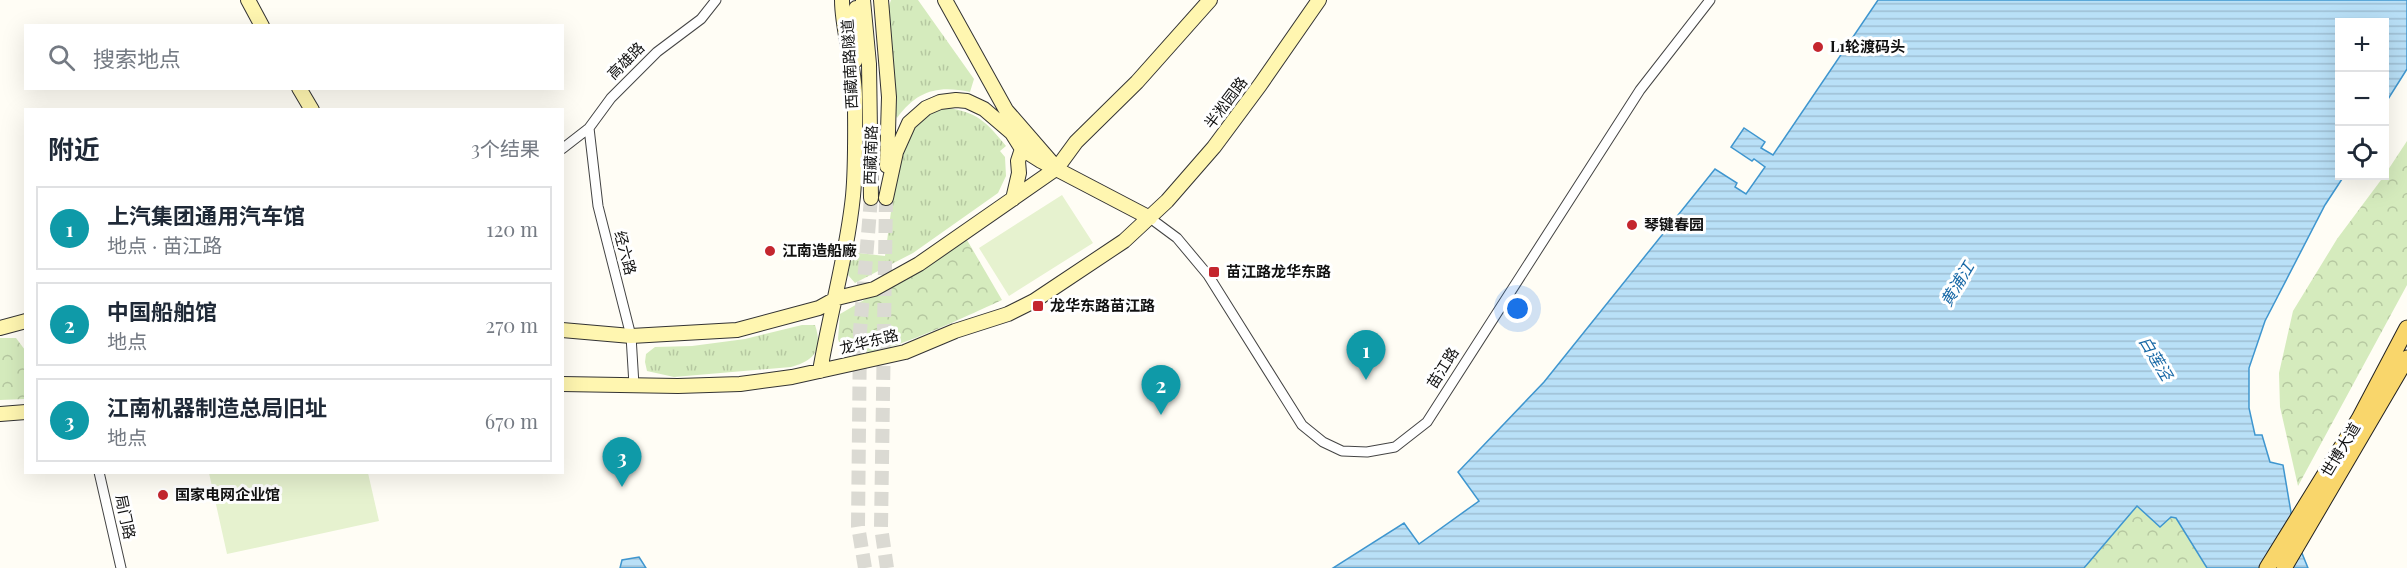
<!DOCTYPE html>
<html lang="zh">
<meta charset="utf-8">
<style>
:root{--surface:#fff;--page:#f2f2f3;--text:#1f2937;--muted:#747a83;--line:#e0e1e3;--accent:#c4262e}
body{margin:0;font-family:"Playfair Display","Noto Sans SC",serif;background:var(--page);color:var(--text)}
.controls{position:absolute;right:18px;top:18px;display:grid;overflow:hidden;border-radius:0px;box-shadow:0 6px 24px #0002}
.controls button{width:54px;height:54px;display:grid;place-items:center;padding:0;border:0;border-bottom:2px solid var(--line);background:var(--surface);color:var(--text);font:30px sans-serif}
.you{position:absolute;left:1518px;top:309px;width:21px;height:21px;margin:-15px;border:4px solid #fff;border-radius:50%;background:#1a73e8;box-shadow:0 0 0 9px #1a73e833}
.badge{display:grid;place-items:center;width:39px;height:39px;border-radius:50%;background:var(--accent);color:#fff;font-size:20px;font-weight:700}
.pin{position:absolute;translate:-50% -50px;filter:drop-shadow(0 2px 3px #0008)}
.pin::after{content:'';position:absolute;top:32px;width:21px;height:18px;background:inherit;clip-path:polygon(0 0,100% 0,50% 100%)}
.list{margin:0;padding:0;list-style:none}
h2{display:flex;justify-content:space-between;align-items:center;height:78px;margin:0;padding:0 24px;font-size:26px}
h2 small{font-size:20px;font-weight:400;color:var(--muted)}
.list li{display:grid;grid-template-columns:39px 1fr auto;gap:18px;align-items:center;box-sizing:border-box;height:84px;margin:0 12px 12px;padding:0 12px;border:2px solid var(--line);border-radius:0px}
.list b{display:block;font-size:22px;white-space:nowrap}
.list p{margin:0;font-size:20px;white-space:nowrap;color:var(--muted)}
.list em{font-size:20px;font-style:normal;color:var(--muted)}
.icon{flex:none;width:33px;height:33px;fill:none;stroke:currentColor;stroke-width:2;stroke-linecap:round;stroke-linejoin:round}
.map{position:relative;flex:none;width:2407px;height:568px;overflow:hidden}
.search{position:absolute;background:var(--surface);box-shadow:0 6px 24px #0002;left:24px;top:24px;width:540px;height:66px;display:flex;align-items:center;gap:15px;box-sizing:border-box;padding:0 21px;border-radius:0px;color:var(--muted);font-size:22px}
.panel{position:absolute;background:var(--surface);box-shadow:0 6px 24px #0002;left:24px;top:108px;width:540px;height:366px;border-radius:0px}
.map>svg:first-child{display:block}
.grass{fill:url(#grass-tufts)}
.park{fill:url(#park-crowns)}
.pitch{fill:#e6f2cf}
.water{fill:url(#water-rules);stroke:#3f96cf;stroke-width:1.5}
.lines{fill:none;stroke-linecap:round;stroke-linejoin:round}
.secondary-tunnel{stroke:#dbdad3;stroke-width:14;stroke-dasharray:14 7;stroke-linecap:butt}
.street-casing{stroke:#444;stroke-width:11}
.secondary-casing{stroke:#333;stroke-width:16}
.primary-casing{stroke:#222;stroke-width:17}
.street{stroke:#fff;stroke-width:9}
.secondary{stroke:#fff6b0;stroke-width:14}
.primary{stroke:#f9d66b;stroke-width:15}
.poi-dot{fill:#c4262e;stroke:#fff;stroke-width:2}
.labels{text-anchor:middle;stroke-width:6;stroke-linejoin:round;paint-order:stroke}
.poi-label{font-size:15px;font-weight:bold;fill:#111;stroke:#fff;text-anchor:start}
.street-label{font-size:15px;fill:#111;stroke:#fff}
.water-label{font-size:16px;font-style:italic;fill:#1768a6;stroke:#fff}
</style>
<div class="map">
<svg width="2407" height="568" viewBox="0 0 2407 568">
<defs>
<pattern id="grass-tufts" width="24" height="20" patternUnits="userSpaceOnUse" patternTransform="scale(1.5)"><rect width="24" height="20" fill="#d5ebbd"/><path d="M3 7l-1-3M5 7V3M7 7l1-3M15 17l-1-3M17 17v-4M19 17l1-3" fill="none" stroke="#b6c8a1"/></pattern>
<pattern id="park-crowns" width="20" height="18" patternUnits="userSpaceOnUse" patternTransform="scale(1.5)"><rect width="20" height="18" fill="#d5ebbd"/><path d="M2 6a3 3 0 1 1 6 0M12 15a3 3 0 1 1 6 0" fill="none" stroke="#b6c8a1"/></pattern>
<pattern id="water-rules" width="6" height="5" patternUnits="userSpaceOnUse" patternTransform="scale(1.5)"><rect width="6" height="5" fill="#b9e0f7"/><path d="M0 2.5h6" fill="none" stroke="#9ebfd3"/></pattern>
</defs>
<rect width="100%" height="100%" fill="#fffdf5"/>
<path class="grass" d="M891 0H918L974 79 970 92C937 85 917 91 897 118L893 109 888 9Z
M950 108C980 114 987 123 1006 146L1000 151 1005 157 1006 176 998 193 913 253 855 283 848 275 850 252 885 256 897 167 906 134 932 111Z
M802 325H815C823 349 815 361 791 367L674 377 647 371 645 362 646 354 655 347 692 346 745 339Z"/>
<path class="park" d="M2407 141V285L2298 486 2280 407 2279 373 2293 311 2337 239 2384 176Z
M967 240 1002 300C966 316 880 359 844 355L838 339 840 314Z
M0 338H16L25 350V399L0 400Z
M2137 506 2160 526 2171 517 2176 518 2207 568H2084Z"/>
<path class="pitch" d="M1062 195 1093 243 1009 296 979 248Z
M209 473H368L379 521 227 554Z"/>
<path class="water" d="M1878 0H2407V69L2385 104 2384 22H2340V176H2344L2325 205 2265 321 2249 368V408L2255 435H2262L2270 462 2283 465 2295 536 2308 568H2207L2176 518 2171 517 2160 527 2137 506 2084 568H1333L1404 523 1419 544 1479 501 1458 472 1544 382 1715 169 1737 183 1735 187 1746 194 1765 167 1754 159 1752 161 1731 147 1744 128 1765 142 1761 148 1773 155Z
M639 557 646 568H620L622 560Z"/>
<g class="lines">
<path class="secondary-tunnel" d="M886 198 881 527 887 568
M865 568 858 526 860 331 871 198"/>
<defs>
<path id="street" d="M589 128 598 206 631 336 634 385
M562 149 589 128 611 98 657 52 701 19 716 0
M1150 218 1177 238 1208 275 1302 425 1323 442 1342 451 1367 452 1395 447 1427 422 1640 90 1710 0
M99 472 121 568"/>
<path id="secondary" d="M248 0 262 26
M863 0 869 64 871 198
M881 0 889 97 887 166
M945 0 1006 110 1053 164
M855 61 856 8
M299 88 312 110
M886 198 896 152 909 123 926 108 940 102 956 100 967 101 984 109 1012 133 1022 149 1041 161 1150 218
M1013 199 1019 173 1018 161 1022 149
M0 328 26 321
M562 330 631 336 737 330 819 308 837 298 874 289 919 264 1057 168 1076 142 1137 82 1210 0
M820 371C830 312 847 255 853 196 856 164 855 131 855 100 856 69 842 33 842 0
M562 384 678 386 740 384 792 377 905 352 955 331 1008 314 1034 301 1124 241 1167 201 1214 147 1260 85 1319 0
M0 414 26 412"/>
<path id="primary" d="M2267 568 2359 419 2407 328
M2284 568 2407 358"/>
</defs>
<use href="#street" class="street-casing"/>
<use href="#secondary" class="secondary-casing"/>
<use href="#primary" class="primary-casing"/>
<use href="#street" class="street"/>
<use href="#secondary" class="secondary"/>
<use href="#primary" class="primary"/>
</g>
<g class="poi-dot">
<circle cx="1818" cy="47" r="6"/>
<circle cx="1632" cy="225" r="6"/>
<circle cx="770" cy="251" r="6"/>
<rect x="1208" y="266" width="12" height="12" rx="3"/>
<rect x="1032" y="300" width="12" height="12" rx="3"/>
<circle cx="163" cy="495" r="6"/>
</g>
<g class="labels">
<g class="poi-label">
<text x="1830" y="52">L1轮渡码头</text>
<text x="1644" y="230">琴键春园</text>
<text x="782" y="256">江南造船廠</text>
<text x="1226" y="277">苗江路龙华东路</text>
<text x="1050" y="311">龙华东路苗江路</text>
<text x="175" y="500">国家电网企业馆</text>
</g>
<g class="street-label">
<text transform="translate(626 61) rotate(-45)" y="5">高雄路</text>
<text transform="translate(850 64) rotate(-93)" y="5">西藏南路隧道</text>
<text transform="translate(1226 103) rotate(-53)" y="5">半淞园路</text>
<text transform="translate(871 155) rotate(-88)" y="5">西藏南路</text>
<text transform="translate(625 253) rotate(75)" y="5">经六路</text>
<text transform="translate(869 342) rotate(-14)" y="5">龙华东路</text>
<text transform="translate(1443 368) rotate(-58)" y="5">苗江路</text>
<text transform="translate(2341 450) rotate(-59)" y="5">世博大道</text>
<text transform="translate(125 517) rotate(78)" y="5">局门路</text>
</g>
<g class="water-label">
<text transform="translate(1957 284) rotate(-59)" y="6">黄浦江</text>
<text transform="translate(2156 358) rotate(59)" y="6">白莲泾</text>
</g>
</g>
</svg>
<div class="controls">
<button>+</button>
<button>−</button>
<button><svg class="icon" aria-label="locate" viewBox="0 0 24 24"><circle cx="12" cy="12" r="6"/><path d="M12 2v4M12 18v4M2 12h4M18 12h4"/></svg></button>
</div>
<div class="you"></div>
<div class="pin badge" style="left:1366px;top:380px;background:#0f9aa8">1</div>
<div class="pin badge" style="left:1161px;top:415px;background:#0f9aa8">2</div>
<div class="pin badge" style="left:622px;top:487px;background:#0f9aa8">3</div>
<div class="search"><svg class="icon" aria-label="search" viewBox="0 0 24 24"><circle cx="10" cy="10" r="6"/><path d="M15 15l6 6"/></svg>搜索地点</div>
<section class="panel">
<h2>附近<small>3个结果</small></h2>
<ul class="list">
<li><span class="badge" style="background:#0f9aa8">1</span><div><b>上汽集团通用汽车馆</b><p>地点 · 苗江路</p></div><em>120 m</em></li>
<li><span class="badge" style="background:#0f9aa8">2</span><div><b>中国船舶馆</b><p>地点</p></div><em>270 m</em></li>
<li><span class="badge" style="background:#0f9aa8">3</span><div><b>江南机器制造总局旧址</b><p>地点</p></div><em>670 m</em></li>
</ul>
</section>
</div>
